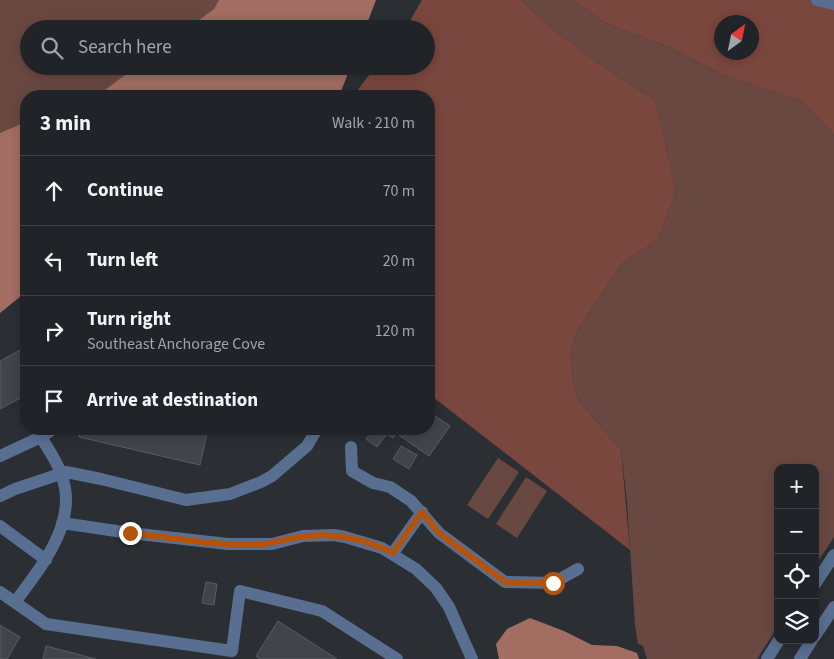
<!DOCTYPE html>
<meta charset="utf-8">
<style>
:root{--surface:#202327;--page:#282b2f;--text:#f1f3f6;--muted:#a2a4a7;--line:#3d4044}
body{margin:0;font-family:"Source Sans 3",sans-serif;background:var(--page);color:var(--text)}
.controls{position:absolute;right:15px;bottom:15px;display:grid;overflow:hidden;border-radius:10px;box-shadow:0 2px 12px #0003}
.controls button{width:45px;height:45px;display:grid;place-items:center;padding:0;border:0;border-bottom:1px solid var(--line);background:var(--surface);color:var(--text);font:25px sans-serif}
.compass{position:absolute;left:714px;top:15px;width:45px;height:45px;border-radius:50%;background:var(--surface);box-shadow:0 2px 12px #0003;rotate:33deg}
.stop{position:absolute;width:15px;height:15px;margin:-11px;border:4px solid #b45309;border-radius:50%;background:#fff}
.stop.end{background:#b45309;border-color:#fff;box-shadow:0 1px 5px #0008}
.list{margin:0;padding:0;list-style:none}
h2{display:flex;justify-content:space-between;align-items:center;height:65px;margin:0;padding:0 20px;font-size:21px}
h2 small{font-size:16px;font-weight:400;color:var(--muted)}
.list li{display:grid;grid-template-columns:32px 1fr auto;gap:15px;align-items:center;box-sizing:border-box;height:70px;padding:0 20px;border-top:1px solid var(--line)}
.list b{display:block;font-size:19px;white-space:nowrap}
.list p{margin:0;font-size:16px;white-space:nowrap;color:var(--muted)}
.list em{font-size:16px;font-style:normal;color:var(--muted)}
.icon{flex:none;width:28px;height:28px;fill:none;stroke:currentColor;stroke-width:2;stroke-linecap:round;stroke-linejoin:round}
.map{position:relative;flex:none;width:834px;height:659px;overflow:hidden}
.search{position:absolute;background:var(--surface);box-shadow:0 2px 12px #0003;left:20px;top:20px;width:415px;height:55px;display:flex;align-items:center;gap:12px;box-sizing:border-box;padding:0 18px;border-radius:28px;color:var(--muted);font-size:19px}
.panel{position:absolute;background:var(--surface);box-shadow:0 2px 12px #0003;left:20px;top:90px;width:415px;height:345px;border-radius:20px}
.map>svg:first-child{display:block}
.green{fill:#6a4842}
.forest{fill:#7a473e;fill-rule:evenodd}
.water{fill:#a36d62}
.building{fill:#41454b;stroke:#595d63}
.lines{fill:none;stroke-linecap:round;stroke-linejoin:round}
.minor{stroke:#596f91;stroke-width:12}
.route{stroke:#b45309;stroke-width:6}
</style>
<div class="map">
<svg width="834" height="659" viewBox="0 0 834 659">
<rect width="100%" height="100%" fill="#2b2f34"/>
<path class="green" d="M0 0H294L272 29H29V66H242L203 96H26V182L0 194Z
M521 0H574L603 22 671 48 723 75 802 101 834 135V537L815 566V468H778V626L757 659H647L643 646 638 644 635 625 627 502 621 450 579 401 573 382 571 351 578 330 622 263 659 239 676 191 655 100 601 65 556 32Z
M498 458 519 472 488 519 467 505Z
M526 477 547 491 517 538 496 524Z"/>
<path class="forest" d="M422 0H521L556 32 601 65 655 100 676 191 659 239 622 263 578 330 571 351 573 382 579 401 621 450 630 550 429 394V96H353L376 66H426V29H405Z
M574 0H834V135L802 101 723 75 671 48 603 22ZM722 22H752V52H722Z"/>
<path class="water" d="M219 0H376L365 29H187L214 9Z
M137 66H351L339 96H90L105 90Z
M26 122V292L0 313V133Z
M530 618 564 631 592 645 617 646 637 653 639 659H499L496 644 507 629Z"/>
<path class="building" d="M26 347V395L0 409V361Z
M429 412 450 426 429 456 396 433 393 438 387 434 377 447 366 439 373 429H429Z
M81 429H208L200 465 79 437Z
M259 429H274L269 435Z
M401 446 417 455 409 469 393 459Z
M206 582 217 584 214 605 202 603Z
M278 621 337 659H260L256 656Z
M0 625 20 637 7 659H0Z
M46 646 96 659H43Z"/>
<g class="lines">
<path class="minor" d="M817 0 834 4
M351 447 352 471 373 483 390 487 411 501 439 533 505 582 553 583 578 569
M0 456 41 437 53 429
M0 496 15 489 66 472 101 479 186 500 230 494 261 482 272 476 307 446 317 429
M62 523 130 533 228 544H272L303 536 334 535 345 537 382 548 416 569 436 588 449 607 472 659
M0 526 46 560
M393 553 422 512
M815 584 834 555
M0 592 46 624 232 651 240 591 322 611 397 659
M15 602C41 567 80 521 61 474 57 461 48 449 41 437
M815 636 834 607
M767 659 779 640
M800 659 812 640"/>
</g>
<g class="lines">
<path class="route" d="M130 533C171 538 213 545 255 545 271 544 285 539 300 537 332 532 364 539 393 553L422 512 439 533 505 582 553 583"/>
</g>
</svg>
<div class="controls">
<button>+</button>
<button>−</button>
<button><svg class="icon" aria-label="locate" viewBox="0 0 24 24"><circle cx="12" cy="12" r="6"/><path d="M12 2v4M12 18v4M2 12h4M18 12h4"/></svg></button>
<button><svg class="icon" aria-label="layers" viewBox="0 0 24 24"><path d="M12 4l9 5-9 5-9-5zM3 14l9 5 9-5"/></svg></button>
</div>
<svg class="compass" viewBox="-18 -18 36 36"><path d="M0-13l5 13h-10z" fill="#e53935"/><path d="M0 13l5-13h-10z" fill="#a2a4a7"/></svg>
<div class="stop" style="left:553px;top:583px"></div>
<div class="stop end" style="left:130px;top:533px"></div>
<div class="search"><svg class="icon" aria-label="search" viewBox="0 0 24 24"><circle cx="10" cy="10" r="6"/><path d="M15 15l6 6"/></svg>Search here</div>
<section class="panel">
<h2>3 min<small>Walk · 210 m</small></h2>
<ul class="list">
<li><svg class="icon" aria-label="ahead" viewBox="0 0 24 24"><path d="M12 20V5M6 11l6-6 6 6"/></svg><div><b>Continue</b></div><em>70 m</em></li>
<li><svg class="icon" aria-label="left" viewBox="0 0 24 24"><path d="M17 20v-9H6M10 6l-5 5 5 5"/></svg><div><b>Turn left</b></div><em>20 m</em></li>
<li><svg class="icon" aria-label="right" viewBox="0 0 24 24"><path d="M7 20v-9h11M14 6l5 5-5 5"/></svg><div><b>Turn right</b><p>Southeast Anchorage Cove</p></div><em>120 m</em></li>
<li><svg class="icon" aria-label="arrive" viewBox="0 0 24 24"><path d="M6 21V4h12l-3 4 3 4H6"/></svg><div><b>Arrive at destination</b></div></li>
</ul>
</section>
</div>
